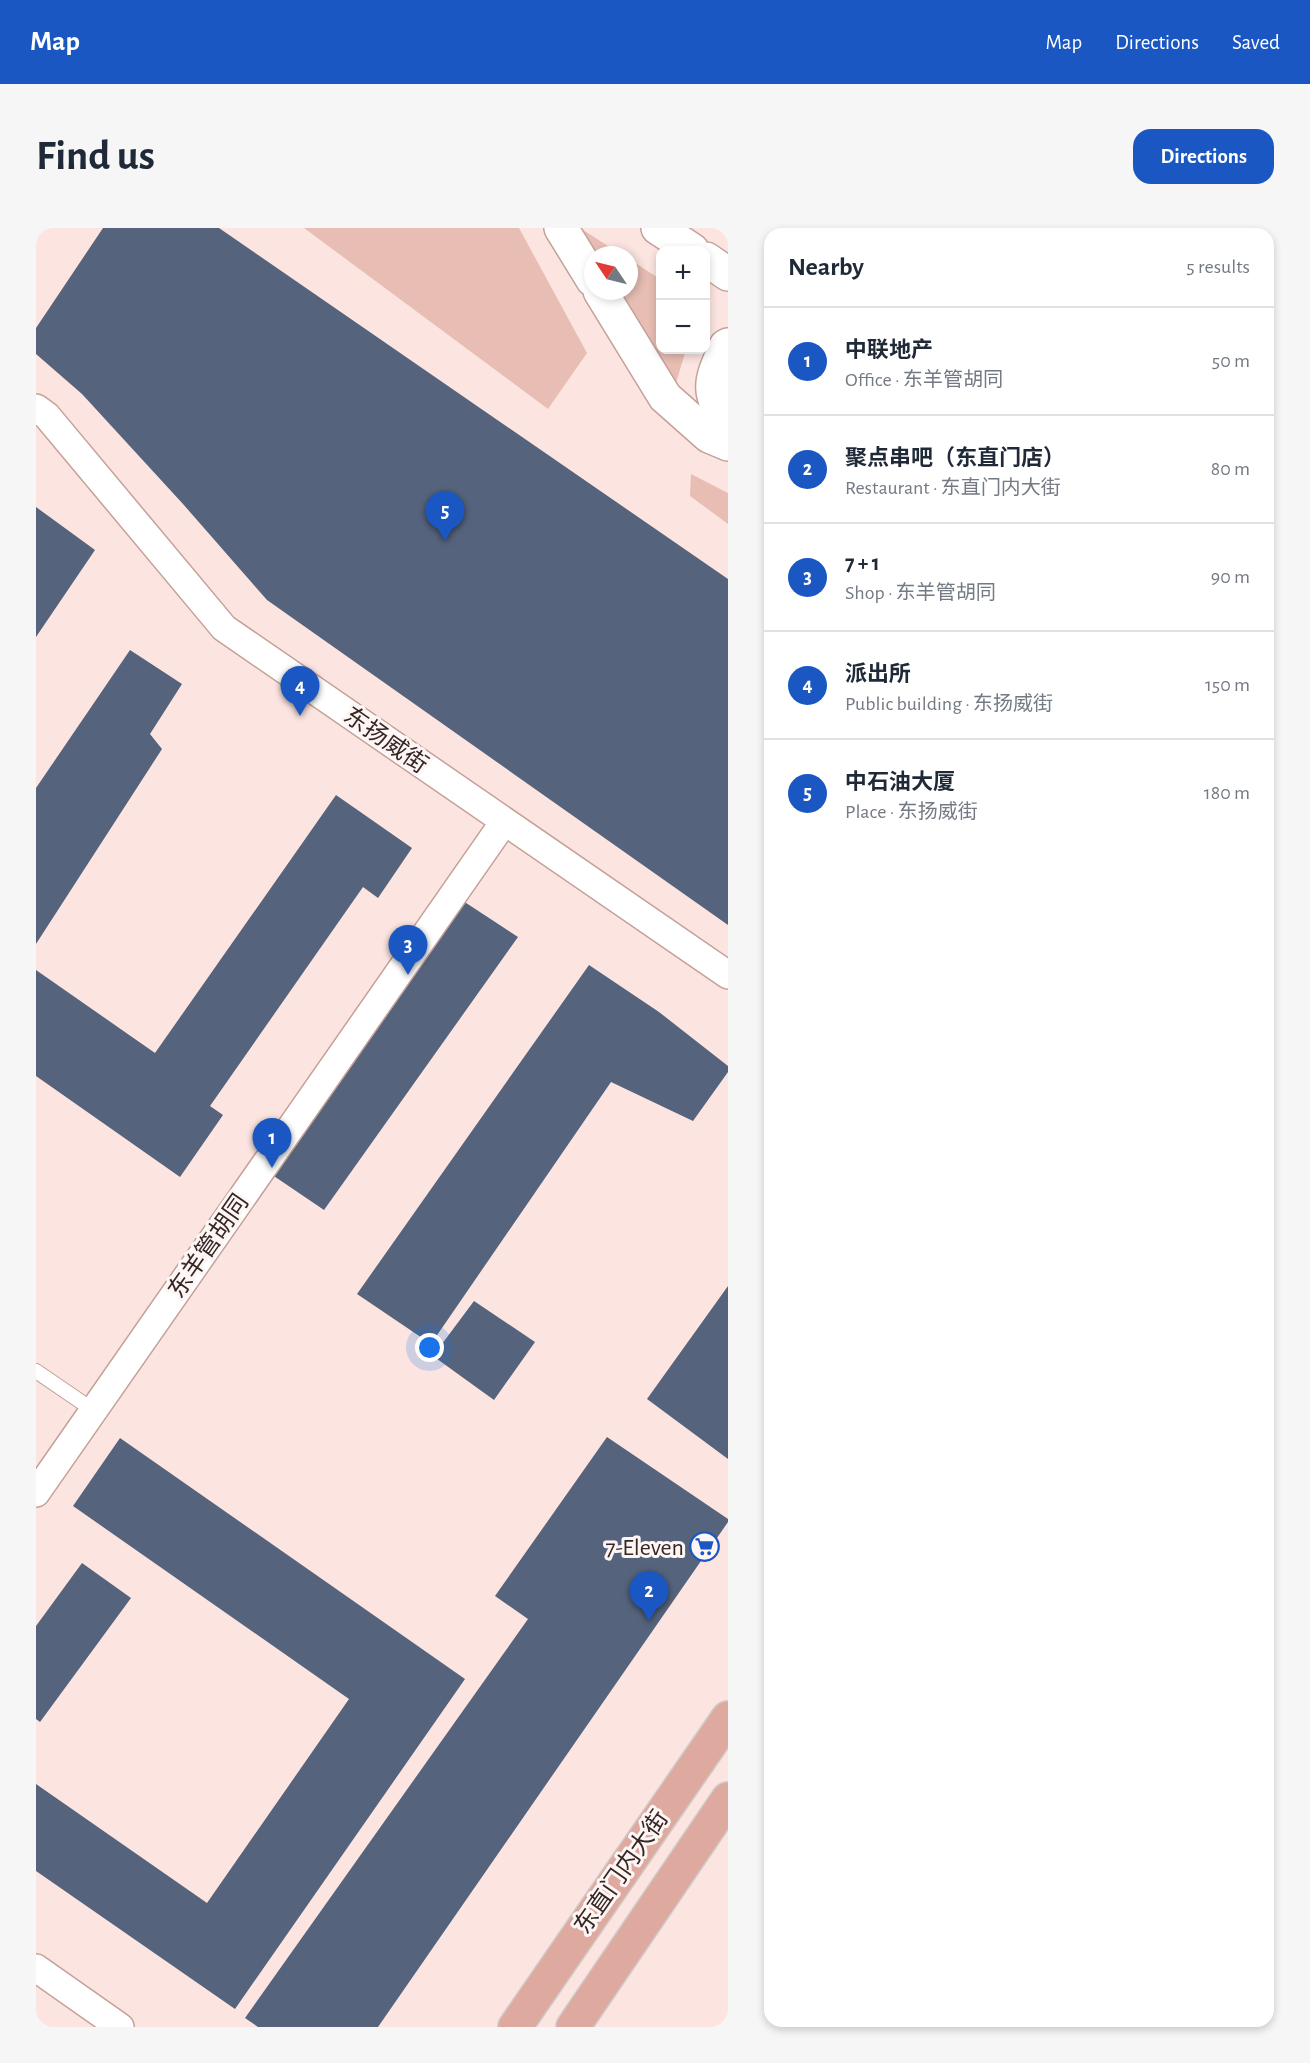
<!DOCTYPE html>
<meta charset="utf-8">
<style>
:root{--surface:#fff;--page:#f6f6f7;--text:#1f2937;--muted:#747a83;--line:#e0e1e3;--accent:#1a57c3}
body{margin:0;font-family:"Alegreya Sans","Noto Sans SC",sans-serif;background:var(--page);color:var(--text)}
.controls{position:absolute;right:18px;top:18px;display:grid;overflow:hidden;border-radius:12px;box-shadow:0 3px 9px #0003}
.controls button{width:54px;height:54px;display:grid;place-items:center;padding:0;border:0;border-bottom:2px solid var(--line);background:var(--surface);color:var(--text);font:30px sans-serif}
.compass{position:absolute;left:548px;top:18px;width:54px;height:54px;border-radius:50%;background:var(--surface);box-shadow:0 3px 9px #0003;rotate:305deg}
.you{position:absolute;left:394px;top:1120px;width:21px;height:21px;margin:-15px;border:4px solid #fff;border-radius:50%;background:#1a73e8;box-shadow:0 0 0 9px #1a73e833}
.badge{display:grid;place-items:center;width:39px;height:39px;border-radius:50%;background:var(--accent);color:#fff;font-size:20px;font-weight:700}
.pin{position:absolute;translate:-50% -50px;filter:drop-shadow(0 2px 3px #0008)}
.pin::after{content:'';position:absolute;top:32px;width:21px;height:18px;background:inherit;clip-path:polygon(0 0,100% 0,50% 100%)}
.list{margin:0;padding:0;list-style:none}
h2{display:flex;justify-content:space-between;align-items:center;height:78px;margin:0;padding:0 24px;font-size:26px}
h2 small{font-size:20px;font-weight:400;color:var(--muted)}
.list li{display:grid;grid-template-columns:39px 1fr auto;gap:18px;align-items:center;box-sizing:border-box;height:108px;padding:0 24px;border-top:2px solid var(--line)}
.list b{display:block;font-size:22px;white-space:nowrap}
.list p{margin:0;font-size:20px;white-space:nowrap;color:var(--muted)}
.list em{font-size:20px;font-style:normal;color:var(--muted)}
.map{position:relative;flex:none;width:692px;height:1799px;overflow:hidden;border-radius:18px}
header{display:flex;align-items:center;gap:36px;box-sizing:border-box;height:84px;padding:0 30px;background:var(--accent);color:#fff}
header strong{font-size:28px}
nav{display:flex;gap:33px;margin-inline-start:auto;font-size:21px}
.intro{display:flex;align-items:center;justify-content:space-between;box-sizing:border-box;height:144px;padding:0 36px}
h1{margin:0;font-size:42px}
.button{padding:15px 27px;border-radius:18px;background:var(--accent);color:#fff;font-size:21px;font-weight:700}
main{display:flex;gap:36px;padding:0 36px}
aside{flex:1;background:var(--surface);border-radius:18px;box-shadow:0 3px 9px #0003}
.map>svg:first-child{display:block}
.green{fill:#e8beb4}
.building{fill:#55637c}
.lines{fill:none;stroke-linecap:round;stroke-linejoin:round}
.lane-casing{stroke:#c4a098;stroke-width:16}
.street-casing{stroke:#c4a098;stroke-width:30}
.secondary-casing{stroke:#c4a098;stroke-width:36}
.primary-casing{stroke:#cfcbca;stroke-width:36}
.lane{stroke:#fff;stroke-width:14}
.street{stroke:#fff;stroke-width:27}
.secondary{stroke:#fff;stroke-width:33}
.primary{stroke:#deaa9f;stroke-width:33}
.labels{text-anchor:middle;stroke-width:6;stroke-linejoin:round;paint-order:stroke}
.street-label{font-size:24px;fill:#352724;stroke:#fef6f5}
.poi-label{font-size:24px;fill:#352724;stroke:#fef6f5;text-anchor:end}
</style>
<header>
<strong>Map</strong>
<nav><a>Map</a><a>Directions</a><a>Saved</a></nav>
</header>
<div class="intro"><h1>Find us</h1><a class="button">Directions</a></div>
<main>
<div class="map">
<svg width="692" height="1799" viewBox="0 0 692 1799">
<rect width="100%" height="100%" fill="#fce5e0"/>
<path class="green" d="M268 0H483L551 125 512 181Z
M544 0 586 27H557Z
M593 31 624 51V122H650L640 155 580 63H593Z
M655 246 692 265V296L654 268Z"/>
<path class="building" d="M67 0H183L692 351V697L231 372 147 276 46 166 0 126V100Z
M0 279 59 322 0 409Z
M94 422 146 456 114 506 126 521 0 716V560Z
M300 567 376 620 342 670 327 659 174 878 187 887 144 949 0 848V742L119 825Z
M421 669 482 709 288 982 229 942Z
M553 737 623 784 692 838V844L657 893 575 854 395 1116 321 1066Z
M692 1058V1231L611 1171Z
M438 1073 499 1114 458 1172 397 1128Z
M571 1209 692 1291V1294L342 1799H222L209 1790 492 1391 459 1368Z
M84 1210 429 1451 199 1781 0 1643V1556L171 1675 313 1471 37 1278Z
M46 1335 95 1370 4 1494 0 1491V1398Z"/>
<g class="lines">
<defs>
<path id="lane" d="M0 1143 57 1182"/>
<path id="street" d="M0 180 11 188 188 400 692 747
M0 1265 468 594
M0 1740 84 1799"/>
<path id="secondary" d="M525 0 557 52
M622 0 656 22
M670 31 692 46
M564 63 629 169 673 208 692 216
M692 117 690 118C674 155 670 161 692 197"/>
<path id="primary" d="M479 1799 692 1490
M537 1799 692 1571"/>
</defs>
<use href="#lane" class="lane-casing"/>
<use href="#street" class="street-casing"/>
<use href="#secondary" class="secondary-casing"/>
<use href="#primary" class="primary-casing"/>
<use href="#lane" class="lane"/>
<use href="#street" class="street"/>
<use href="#secondary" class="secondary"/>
<use href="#primary" class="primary"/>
</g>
<defs>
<symbol id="supermarket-ring" viewBox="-11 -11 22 22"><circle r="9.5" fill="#fef6f5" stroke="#1a57c3" stroke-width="1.5"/><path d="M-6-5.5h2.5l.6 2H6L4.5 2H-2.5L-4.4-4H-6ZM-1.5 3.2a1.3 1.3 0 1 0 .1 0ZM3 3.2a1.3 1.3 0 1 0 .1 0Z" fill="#1a57c3"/></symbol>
</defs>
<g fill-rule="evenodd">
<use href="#supermarket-ring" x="652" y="1302" width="33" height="33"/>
</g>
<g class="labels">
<g class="street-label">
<text transform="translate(350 512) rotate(35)" y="8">东扬威街</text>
<text transform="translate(172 1018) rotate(-55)" y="8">东羊管胡同</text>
<text transform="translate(585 1644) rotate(-55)" y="8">东直门内大街</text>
</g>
<g class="poi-label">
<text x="648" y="1327">7-Eleven</text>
</g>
</g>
</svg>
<div class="controls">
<button>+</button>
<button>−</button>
</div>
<svg class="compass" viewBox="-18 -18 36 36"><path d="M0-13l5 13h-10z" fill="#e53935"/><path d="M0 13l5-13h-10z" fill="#747a83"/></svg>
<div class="you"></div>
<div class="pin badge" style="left:236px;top:940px">1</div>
<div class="pin badge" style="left:613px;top:1393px">2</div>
<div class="pin badge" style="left:372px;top:747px">3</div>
<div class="pin badge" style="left:264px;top:488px">4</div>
<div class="pin badge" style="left:409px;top:313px">5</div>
</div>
<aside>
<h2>Nearby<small>5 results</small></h2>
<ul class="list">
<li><span class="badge">1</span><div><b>中联地产</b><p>Office · 东羊管胡同</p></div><em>50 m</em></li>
<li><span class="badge">2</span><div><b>聚点串吧（东直门店）</b><p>Restaurant · 东直门内大街</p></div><em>80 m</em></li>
<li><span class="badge">3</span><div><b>7 + 1</b><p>Shop · 东羊管胡同</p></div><em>90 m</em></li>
<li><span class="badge">4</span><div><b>派出所</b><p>Public building · 东扬威街</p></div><em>150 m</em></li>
<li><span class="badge">5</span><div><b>中石油大厦</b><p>Place · 东扬威街</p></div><em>180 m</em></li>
</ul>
</aside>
</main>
